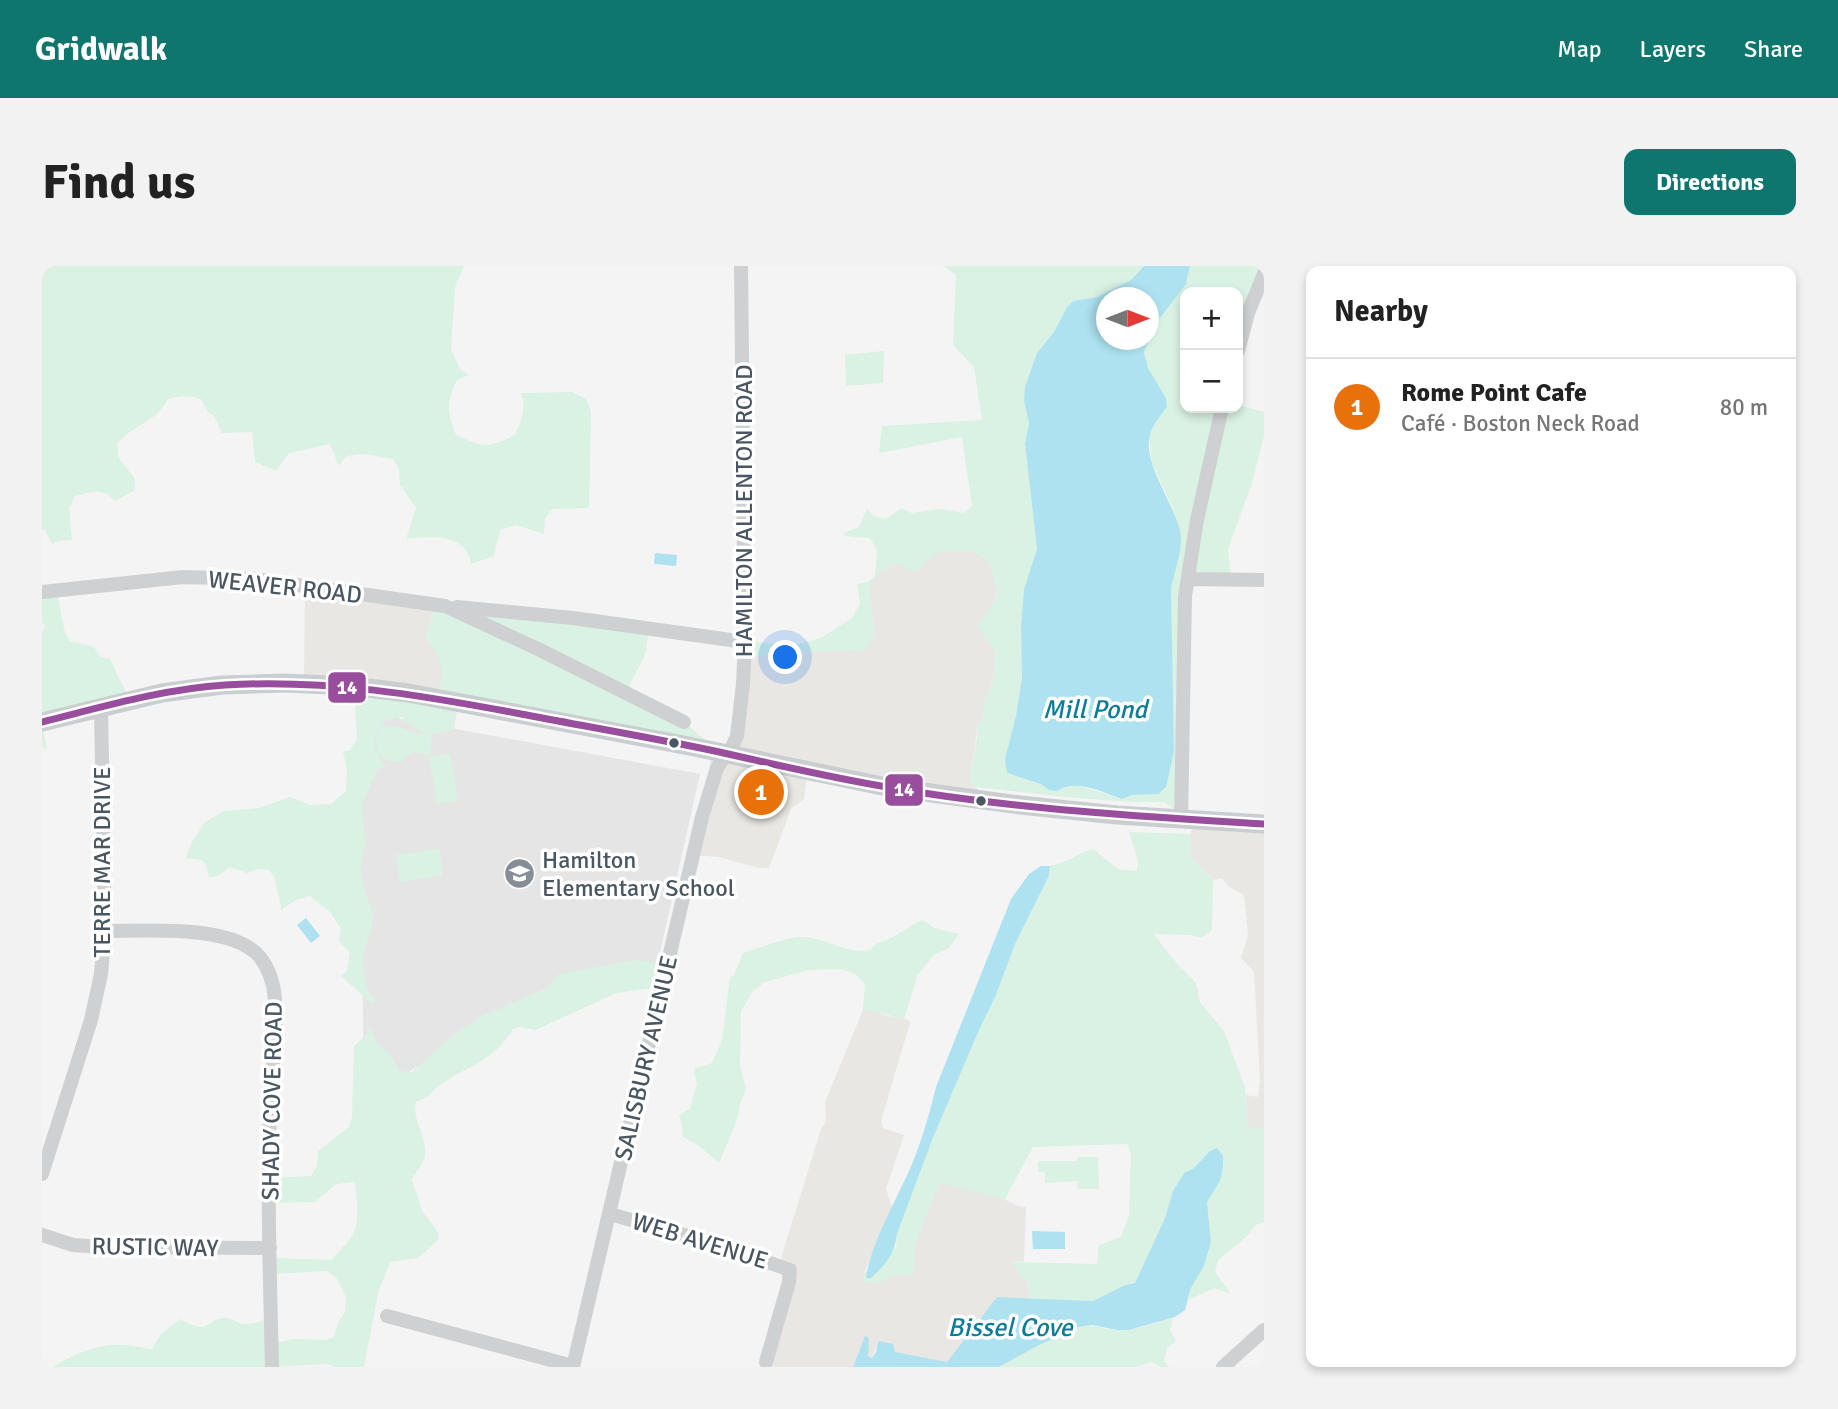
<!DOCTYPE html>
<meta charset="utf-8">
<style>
:root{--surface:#fff;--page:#f2f2f2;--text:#222;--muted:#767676;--line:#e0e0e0;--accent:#0f766e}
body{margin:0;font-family:Signika,sans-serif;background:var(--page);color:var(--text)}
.controls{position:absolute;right:21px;top:21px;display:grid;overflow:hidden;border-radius:14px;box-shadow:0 4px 10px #0003}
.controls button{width:63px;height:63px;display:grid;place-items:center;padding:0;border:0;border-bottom:2px solid var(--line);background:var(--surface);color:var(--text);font:35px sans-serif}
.compass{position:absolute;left:1054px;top:21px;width:63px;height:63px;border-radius:50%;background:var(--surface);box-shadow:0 4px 10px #0003;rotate:90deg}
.you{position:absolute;left:744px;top:392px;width:24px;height:24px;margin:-18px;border:5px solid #fff;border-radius:50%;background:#1a73e8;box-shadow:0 0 0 10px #1a73e833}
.badge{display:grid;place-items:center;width:46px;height:46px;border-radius:50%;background:var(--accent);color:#fff;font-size:23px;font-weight:700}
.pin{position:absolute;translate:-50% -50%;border:4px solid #fff;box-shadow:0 2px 7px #0006}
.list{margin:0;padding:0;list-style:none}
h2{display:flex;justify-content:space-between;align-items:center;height:91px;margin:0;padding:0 28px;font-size:30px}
h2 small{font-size:23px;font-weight:400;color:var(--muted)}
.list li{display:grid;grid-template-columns:46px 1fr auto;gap:21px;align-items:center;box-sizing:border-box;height:98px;padding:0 28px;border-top:2px solid var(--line)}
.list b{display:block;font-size:26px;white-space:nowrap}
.list p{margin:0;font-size:23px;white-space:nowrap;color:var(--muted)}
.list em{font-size:23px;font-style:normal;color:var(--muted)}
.map{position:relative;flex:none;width:1222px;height:1101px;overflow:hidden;border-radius:14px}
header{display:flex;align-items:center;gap:42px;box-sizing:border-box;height:98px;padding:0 35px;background:var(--accent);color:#fff}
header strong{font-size:33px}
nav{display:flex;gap:38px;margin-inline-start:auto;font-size:24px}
.intro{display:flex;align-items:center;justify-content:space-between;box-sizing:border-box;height:168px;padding:0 42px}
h1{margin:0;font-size:49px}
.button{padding:18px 32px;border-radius:14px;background:var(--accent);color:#fff;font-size:24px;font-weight:700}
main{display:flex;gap:42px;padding:0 42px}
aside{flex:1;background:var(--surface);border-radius:14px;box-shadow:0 4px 10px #0003}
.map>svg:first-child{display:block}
.commercial{fill:#e8e7e3}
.education{fill:#e6e5e6}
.green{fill:#d9f2e3;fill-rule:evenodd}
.water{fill:#aee2f0;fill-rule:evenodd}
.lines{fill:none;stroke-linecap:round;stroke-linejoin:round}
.minor{stroke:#ced0d2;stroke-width:14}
.major{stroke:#caced1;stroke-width:19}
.bus-1-casing{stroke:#fff;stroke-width:12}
.bus-1{stroke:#994d9d;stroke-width:7}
.bus-dot{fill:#4a5661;stroke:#fff;stroke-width:2.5}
.labels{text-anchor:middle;stroke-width:7;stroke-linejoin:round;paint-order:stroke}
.street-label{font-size:24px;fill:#4a5661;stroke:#fff}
.poi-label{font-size:24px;fill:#4a5661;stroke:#fff;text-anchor:start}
.water-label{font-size:26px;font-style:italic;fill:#0c7c9b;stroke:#fff}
.line-badge{stroke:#fff;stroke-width:2.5}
.badge-label{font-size:19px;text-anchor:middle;font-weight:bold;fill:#fff}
</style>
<header>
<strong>Gridwalk</strong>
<nav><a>Map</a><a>Layers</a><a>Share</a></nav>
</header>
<div class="intro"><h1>Find us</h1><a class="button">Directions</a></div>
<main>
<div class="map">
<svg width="1222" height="1101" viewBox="0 0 1222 1101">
<rect width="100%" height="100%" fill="#f4f4f4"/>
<path class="commercial" d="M898 285H930L942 291 949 302 955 325 953 336 936 359 954 386 951 415 944 431 940 455 936 458 928 513 944 535 765 507 762 533 749 543 727 602H716L677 591 649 589 670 488 691 490 702 390 758 387 833 371 827 322 837 306 855 298 874 303Z
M263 320 396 337 383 371 393 383 402 404 398 425 262 414Z
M1152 554 1222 557V862H1205L1204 829 1216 831 1218 814 1212 706 1199 692 1206 669 1202 629 1186 620 1180 612 1171 614 1149 592 1147 575Z
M830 743 846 750 866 754 868 757 839 855 841 862 862 869 844 923 850 941 822 1007 836 1017 848 1010 871 1008 872 980 897 916 958 931 976 940 984 941 982 995 970 996 986 1017 987 1032H955L905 1096 852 1086 836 1075 830 1092 826 1090V1072L823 1071 811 1101H721L740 1025 741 1002 739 992 779 863 784 856 783 836 821 744Z"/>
<path class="education" d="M317 445 658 508 613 709 510 721 322 832Z"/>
<path class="green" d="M0 0H422L413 21 409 83 418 103 427 109 415 114C404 137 405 145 414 169 442 182 446 182 473 169 479 155 485 142 479 127L530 126 544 133 549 145 547 242 510 243 503 253 502 268 474 259 458 264 452 290 429 298C425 267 388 270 364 273L374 242 358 219 357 203 351 193 321 188 304 190 297 200 288 178 247 187 234 205 213 196 210 166 180 167 172 150 166 146 159 133C151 130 139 129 130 132 124 133 123 139 119 143 108 157 89 161 75 178L76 191 93 213 92 225 72 235C62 220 48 227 33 230L27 242 30 274 16 275 10 279 3 264 0 263Z
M901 0H1102L1089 14 1055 31 1031 35 1025 41 1012 66 995 87 982 135 987 157 983 177 995 283 982 323 979 360 980 411 965 507 999 518 1007 524 1036 519 1080 533 1090 529 1116 528 1129 323 1133 300 1137 292 1133 247 1110 197 1107 171 1113 156 1125 141 1124 132 1106 102 1102 86 1118 52 1144 18 1148 0H1222V9L1196 88V26H1143V142H1196V139L1222 146V170L1210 217 1186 283 1189 312 1148 313 1136 545 1122 536H1089L1023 531 934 521 928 513C930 494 936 476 936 458L940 454 944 431 951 415 954 386 935 359 953 336 955 325 949 302 942 291 930 285H898L873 306 855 298 837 306 827 322 833 371 821 387 817 384 735 388 727 390H702L701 375 752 379 779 372 810 352 818 338 815 318 826 316 833 310 835 284 828 272 804 270 801 267 817 261 825 243 832 250 843 253 860 242 869 247 898 243 922 247 930 240 920 171 837 187 840 160 940 154 932 101 911 79 914 9Z
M842 85 841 117 804 120 803 89Z
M0 325 15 326 23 367 28 375 52 381 58 391 68 393 87 433 0 456 5 483 0 481V366L3 360 0 356Z
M396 337 607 365 603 389 584 426 644 458 666 476 416 438 412 464 386 468 390 469 388 489 370 486 359 496 347 495 335 488 334 474 338 462C328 477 333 488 344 500L335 504 320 538 323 576 319 600 322 623 331 647 330 661 321 688V701L325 722 334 737 328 736 299 710 305 705 308 687 297 675 299 663 288 646 268 630 254 634 239 644C240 633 233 625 233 612L227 604 215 603 205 607 188 601 177 609 167 612 165 601 160 594 143 592 150 576 163 556 182 545 216 542 248 531 268 539 289 538 304 525 305 503 301 486 308 484 315 473 313 440 316 421 398 425C402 401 399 390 383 371ZM361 451 362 454 383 468C366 468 359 457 339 461L344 454Z
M408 488 416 535 395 538 387 491Z
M1087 566 1149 568V592L1171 614 1170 664 1159 672 1149 669 1112 668 1129 691 1154 717 1158 736 1182 765 1203 822 1205 862H1222V956L1214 959 1204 971 1176 994 1173 1006 1188 1027 1172 1022 1147 1034 1149 1022 1162 1000 1169 976 1165 936 1178 915 1168 885 1152 902 1142 907 1131 925 1123 952 1093 1017 1083 1019 1052 1035 987 1032 986 1017 969 996 1055 998 1057 979 1079 971 1087 950 1089 888 1085 878 991 881 963 933 897 917 872 980 871 1008 848 1010 836 1017 821 1016 822 1007 825 1005 824 1012 854 981 855 968 890 874 937 764 954 729 973 678 1007 610 1008 600C1024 597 1036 587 1051 583L1076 603 1095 605 1096 595Z
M397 583 401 609 358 616 354 589Z
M881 654 892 662 917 668 906 683 893 688 876 708 862 753C848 751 835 743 821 744L823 718 813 708 800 703 767 704 723 716 711 725 699 745 698 799 704 824 698 838 694 857 677 897 657 880 640 870 641 865 637 849 648 843 655 818 652 803 670 797 680 774 688 711 692 709 701 687C715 683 747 670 760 671 784 671 805 689 829 684L834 677C851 675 864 660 881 654Z
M595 694 622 698 616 721 575 727 493 764 478 761 471 763C451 797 425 799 397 820 387 828 388 831 374 836 369 855 388 873 382 893 380 900 373 907 370 913L380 945 396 966 397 973 376 992 348 996 336 1027 322 1101H293L285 1098 233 1101H11C29 1089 58 1077 81 1079 91 1079 100 1082 110 1083L119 1068 138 1053C170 1072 163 1051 185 1052 191 1052 195 1057 201 1058 209 1059 221 1054 229 1053L232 1078 250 1073 284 1074 291 1072 297 1055 303 1046 304 1031 294 1011 284 1005 231 1008 230 992 290 994C295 986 299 983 305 977 320 963 315 935 313 916L294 918 273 936 230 937 229 912 269 910 275 900 276 885 307 861 310 851 312 780 323 770 328 761 335 777 348 789 357 805 370 806 409 771 440 750 503 723 517 708Z
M1035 891H1056L1057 923H1036L1035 915 1003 917V906H996V895H1035Z
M1131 1052 1128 1064 1134 1075 1125 1082 1122 1095 1127 1101H1119L1109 1096 1095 1101H957C983 1087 1010 1067 1040 1061 1054 1058 1064 1064 1077 1064 1095 1065 1114 1056 1131 1052Z"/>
<path class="water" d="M1102 0H1148L1144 18 1118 52 1102 86 1106 102 1124 132 1125 141C1118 150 1111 158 1108 169 1100 196 1132 237 1138 265 1142 282 1132 305 1129 323L1132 486 1124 521 1116 528 1090 529 1080 533C1060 526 1034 512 1015 525L1007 524 999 518 965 507 963 493 974 450 980 411 979 360 982 323 995 283 983 177 987 157 982 135 983 121 995 87 1012 66 1025 41 1031 35 1055 31 1089 14ZM1064 32H1106V74H1064Z
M613 287 635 289 634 300 612 298Z
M999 600H1008L1007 610 973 678 954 729 937 764 890 874 855 968C853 988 843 999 829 1012H824C828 980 854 934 867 905 879 878 887 849 894 821L969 633 987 608Z
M264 652 278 670 269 677 255 659Z
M1175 882 1181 890V901L1178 915 1165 936 1169 976 1162 1000 1149 1022 1143 1044 1133 1051 1087 1064H1075L1050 1059 1037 1061 995 1080 957 1101H811L823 1070 827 1072 826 1090 830 1092 834 1086 836 1075 851 1078 853 1086 905 1096 955 1031 1051 1035 1083 1019 1093 1017 1123 952 1131 925 1142 907 1152 902 1168 885Z
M990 965 1023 966V983H991Z"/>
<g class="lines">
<path class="minor" d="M1196 85 1206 47 1222 8
M1146 313 1222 314
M0 326 141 311 213 313 403 340 496 383 642 456
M415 341 531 352 703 376
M1139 554 1143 330 1155 254 1180 142
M63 665C104 665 189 658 217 690 227 702 232 719 233 734 236 769 229 806 228 840 225 927 228 1014 230 1101
M0 908 49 754 59 708 63 665 59 443
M568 948 674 978 748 1004 747 1016 724 1096
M0 969 31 979 61 981 228 982
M345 1050 531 1100
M531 1101 660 551 675 502 691 479 695 470 701 418 703 376 699 0
M1181 1101 1222 1064"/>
<path class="major" d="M0 456 120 427 180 419 242 417 310 420 366 427 647 480 845 521 978 539 1075 549 1222 558"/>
<defs>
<path id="bus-1" d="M0 456C60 441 121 423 183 419 285 413 379 429 479 448 542 460 605 471 668 484 727 497 785 511 845 521 969 543 1096 550 1222 558"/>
</defs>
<use href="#bus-1" class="bus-1-casing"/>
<use href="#bus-1" class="bus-1"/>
</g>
<defs>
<symbol id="school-disc" viewBox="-11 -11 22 22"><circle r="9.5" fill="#868d94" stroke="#fff"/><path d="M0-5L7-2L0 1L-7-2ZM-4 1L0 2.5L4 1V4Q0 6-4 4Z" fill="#fff"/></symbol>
</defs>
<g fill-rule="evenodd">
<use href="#school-disc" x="460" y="590" width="35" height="35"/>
</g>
<g class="bus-dot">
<circle cx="632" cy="477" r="6"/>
<circle cx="939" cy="535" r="6"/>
</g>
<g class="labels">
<g class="street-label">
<text transform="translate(702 245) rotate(-90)" y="8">HAMILTON ALLENTON ROAD</text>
<text transform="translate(243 321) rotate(6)" y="8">WEAVER ROAD</text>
<text transform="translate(60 596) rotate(-90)" y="8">TERRE MAR DRIVE</text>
<text transform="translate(604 792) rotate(-77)" y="8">SALISBURY AVENUE</text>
<text transform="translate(230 835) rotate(-89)" y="8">SHADY COVE ROAD</text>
<text transform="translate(658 975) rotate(17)" y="8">WEB AVENUE</text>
<text transform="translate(113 981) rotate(1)" y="8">RUSTIC WAY</text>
</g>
<g class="poi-label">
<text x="500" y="602">Hamilton<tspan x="500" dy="28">Elementary School</tspan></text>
</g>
<g class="water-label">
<text x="1053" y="452">Mill Pond</text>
<text x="968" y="1070">Bissel Cove</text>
</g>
</g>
<g class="line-badge">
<rect x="285" y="405" width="40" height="33" rx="7" fill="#994d9d"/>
<rect x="842" y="507" width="40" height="34" rx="7" fill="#994d9d"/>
</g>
<g class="badge-label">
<text x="305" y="428">14</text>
<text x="862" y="530">14</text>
</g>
</svg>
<div class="controls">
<button>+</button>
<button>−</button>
</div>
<svg class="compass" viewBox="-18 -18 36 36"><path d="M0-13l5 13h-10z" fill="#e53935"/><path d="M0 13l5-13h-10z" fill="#767676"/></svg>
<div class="you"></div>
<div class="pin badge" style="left:719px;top:526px;background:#e8710a">1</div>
</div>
<aside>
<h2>Nearby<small></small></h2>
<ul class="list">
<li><span class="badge" style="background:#e8710a">1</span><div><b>Rome Point Cafe</b><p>Café · Boston Neck Road</p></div><em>80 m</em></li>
</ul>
</aside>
</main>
